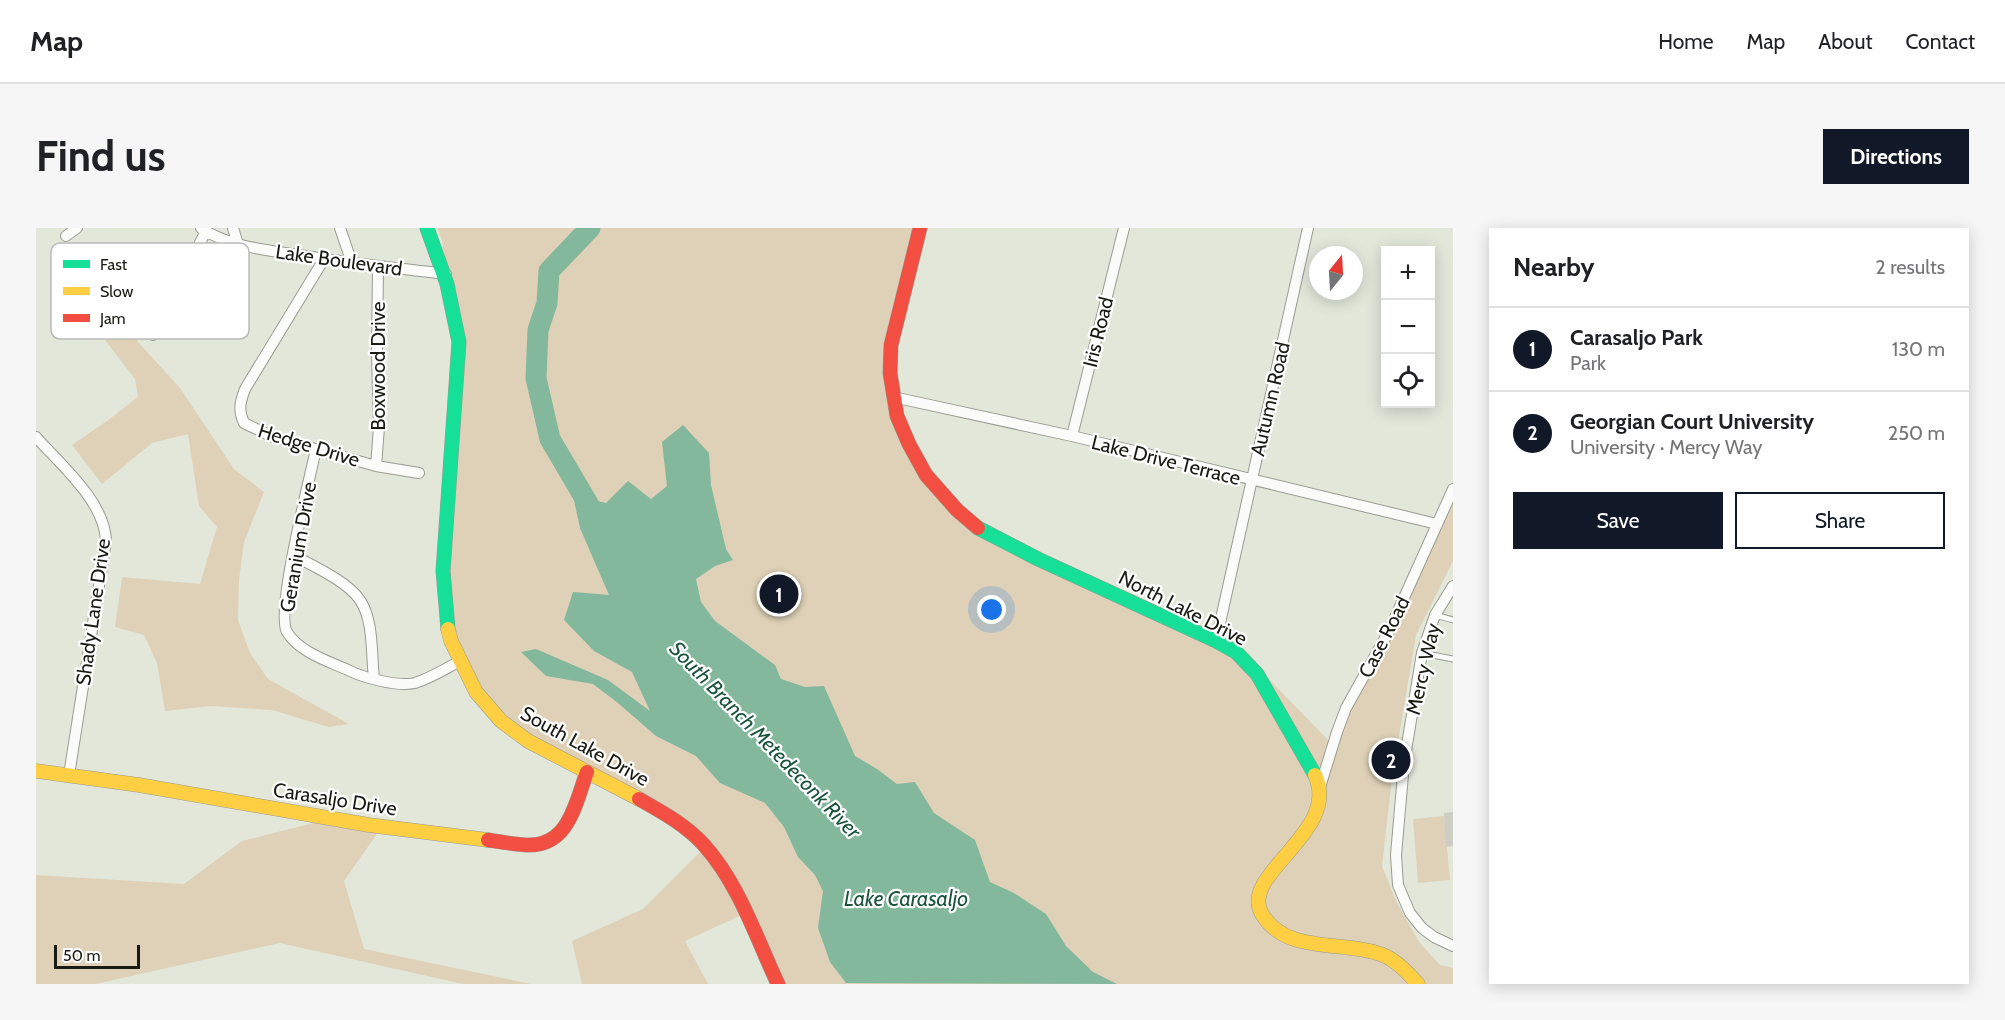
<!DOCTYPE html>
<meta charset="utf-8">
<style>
:root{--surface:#fff;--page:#f6f6f6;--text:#202124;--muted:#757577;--line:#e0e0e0;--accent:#111827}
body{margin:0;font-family:Cabin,sans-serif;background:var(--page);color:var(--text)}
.controls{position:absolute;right:18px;top:18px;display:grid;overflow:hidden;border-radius:0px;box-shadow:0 3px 15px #0003}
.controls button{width:54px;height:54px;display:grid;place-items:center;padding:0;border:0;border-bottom:2px solid var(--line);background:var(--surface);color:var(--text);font:30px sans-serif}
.compass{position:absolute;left:1273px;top:18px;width:54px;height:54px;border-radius:50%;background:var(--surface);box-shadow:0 3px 15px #0003;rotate:18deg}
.scale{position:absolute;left:18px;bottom:15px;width:86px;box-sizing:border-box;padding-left:6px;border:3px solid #191b13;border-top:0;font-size:16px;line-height:21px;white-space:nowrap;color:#191b13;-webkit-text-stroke:4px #fff;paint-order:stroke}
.you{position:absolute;left:956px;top:382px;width:21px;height:21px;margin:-15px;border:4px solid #fff;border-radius:50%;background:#1a73e8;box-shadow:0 0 0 9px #1a73e833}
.badge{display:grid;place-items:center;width:39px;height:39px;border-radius:50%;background:var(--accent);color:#fff;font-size:20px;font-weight:700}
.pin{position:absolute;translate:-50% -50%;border:3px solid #fff;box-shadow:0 2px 6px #0006}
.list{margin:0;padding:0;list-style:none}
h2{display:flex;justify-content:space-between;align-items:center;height:78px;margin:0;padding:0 24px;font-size:26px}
h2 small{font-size:20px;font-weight:400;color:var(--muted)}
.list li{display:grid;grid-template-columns:39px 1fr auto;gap:18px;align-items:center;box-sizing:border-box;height:84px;padding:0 24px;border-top:2px solid var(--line)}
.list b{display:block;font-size:22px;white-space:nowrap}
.list p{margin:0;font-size:20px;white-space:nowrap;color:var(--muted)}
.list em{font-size:20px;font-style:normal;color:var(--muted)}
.actions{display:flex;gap:12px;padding:18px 24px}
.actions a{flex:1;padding:14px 0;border:2px solid var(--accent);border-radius:0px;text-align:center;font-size:21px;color:var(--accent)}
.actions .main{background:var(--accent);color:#fff}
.icon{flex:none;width:33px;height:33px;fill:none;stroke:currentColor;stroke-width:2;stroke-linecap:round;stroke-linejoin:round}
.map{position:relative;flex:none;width:1417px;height:756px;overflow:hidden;border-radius:0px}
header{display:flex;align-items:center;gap:36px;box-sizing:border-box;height:84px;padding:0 30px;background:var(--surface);border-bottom:2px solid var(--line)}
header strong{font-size:28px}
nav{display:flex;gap:33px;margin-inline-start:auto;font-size:21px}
.intro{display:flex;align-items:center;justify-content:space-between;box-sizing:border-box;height:144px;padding:0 36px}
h1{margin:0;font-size:42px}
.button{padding:15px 27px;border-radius:0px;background:var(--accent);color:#fff;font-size:21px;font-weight:700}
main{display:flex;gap:36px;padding:0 36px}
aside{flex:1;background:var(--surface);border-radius:0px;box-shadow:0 3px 15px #0003}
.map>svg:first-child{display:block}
.green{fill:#ded1b7}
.water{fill:#84b89c}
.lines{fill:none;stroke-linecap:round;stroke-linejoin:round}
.river{stroke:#84b89c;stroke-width:21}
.building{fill:#cdcec3}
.lane-casing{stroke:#999c92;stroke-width:7}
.street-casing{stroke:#999c92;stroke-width:12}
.fast-casing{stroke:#999c92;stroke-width:15}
.slow-casing{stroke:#999c92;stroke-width:15}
.jam-casing{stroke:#999c92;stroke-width:15}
.lane{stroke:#fbfbf9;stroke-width:5}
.street{stroke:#fbfbf9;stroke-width:10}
.fast{stroke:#16e098;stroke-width:14}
.slow{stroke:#ffcf43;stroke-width:14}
.jam{stroke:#f24e42;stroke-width:14}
.labels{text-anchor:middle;stroke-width:4.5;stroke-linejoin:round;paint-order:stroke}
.street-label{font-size:20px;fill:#191b13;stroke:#fff}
.water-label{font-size:21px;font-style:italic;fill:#1a543b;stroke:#fff}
.key{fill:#fff;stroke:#babbb8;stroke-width:1.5}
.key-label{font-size:16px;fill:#191b13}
</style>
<header>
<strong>Map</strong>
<nav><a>Home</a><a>Map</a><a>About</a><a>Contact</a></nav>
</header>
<div class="intro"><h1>Find us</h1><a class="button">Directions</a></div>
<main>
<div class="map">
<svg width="1417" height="756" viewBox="0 0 1417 756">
<rect width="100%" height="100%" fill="#e3e7da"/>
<path class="green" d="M401 0H886L855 124 873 216 940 296 1193 410 1296 516 1417 260V333L1380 407 1356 550 1346 638 1361 675 1383 714 1404 737 1417 740V756H742L710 685 649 713 672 756H546L536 713 607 681 669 619 667 616 492 513 440 464 410 389 422 122 406 12Z
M75 74 103 115 144 160 198 241 228 264 208 314 203 352 202 392 214 425 232 451 313 496 293 499 236 482 175 478 129 483 121 435 108 407 79 399 86 349 164 356 181 299 163 278 152 206 116 215 66 256 36 217 71 193 102 169 99 151 69 112 52 79Z
M1408 588 1414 652 1382 655 1377 591Z
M285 593 343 603 308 653 328 721 495 756H427L244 715 59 756H0V647L148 656 206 613Z"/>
<path class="water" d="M647 197 673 225 675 257 690 321 697 332 679 338 660 351 665 374 679 393 739 437 745 451 769 459 788 458 819 528 841 541 861 556 879 554 898 585 939 612 954 654 978 665 1010 686 1030 718 1057 744 1081 756 810 755 794 734 782 700 787 663 779 647 762 629 748 599 729 575 684 555 660 528 620 508 582 475 557 456 510 448 485 424 500 421 572 452 614 483 596 444 558 423 528 392 537 364 573 367 544 300 537 268 570 275 592 253 615 271 631 258 626 214Z"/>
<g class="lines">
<path class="river" d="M554 0 513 43 511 75 502 102 500 150 514 211 564 296"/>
</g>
<path class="building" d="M1417 584V618L1410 619 1408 585Z"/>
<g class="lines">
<defs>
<path id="lane" d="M1399 387 1417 392
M1386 425 1417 431"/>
<path id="street" d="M165 0C193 19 231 22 263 27 311 35 361 40 410 46
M197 0 202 16
M304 0 316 35
M30 8 41 0
M288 31 209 161C204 174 202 182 208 195L237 209 340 238 383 245
M117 107 170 3
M857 169 1036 208 1401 296
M1036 208 1088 0
M0 209C25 237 69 274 70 313L33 547
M280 221C274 250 239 385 251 404 263 424 292 433 312 442 328 450 362 459 379 455 395 450 409 441 424 433
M340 238 343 199 341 127 342 38
M257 327C277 338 311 353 324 372 338 393 335 426 338 450
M1417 358 1399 387 1386 425 1368 535 1360 627 1362 657 1374 685 1386 700 1398 709 1417 718
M1180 413 1272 0
M1284 559 1301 504 1310 480 1353 403 1417 261"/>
<path id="fast" d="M391 0 411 56 423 114 407 343 412 401
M942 300 1002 331 1180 413 1200 424 1221 446 1279 547"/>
<path id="slow" d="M412 401 415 413 440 464 465 493 492 513 603 571
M0 543 103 557 333 597 452 612
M1279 547C1306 604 1202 646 1226 686 1250 727 1309 712 1347 727 1361 733 1372 745 1382 756"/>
<path id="jam" d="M884 0 855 117 854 145 861 188 873 216 890 247 921 282 942 300
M603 571C626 584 650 597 668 617 703 656 720 709 742 756
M452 612C465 614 477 616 490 617 533 619 539 576 551 544"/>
</defs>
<use href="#lane" class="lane-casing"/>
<use href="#street" class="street-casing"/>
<use href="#fast" class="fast-casing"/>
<use href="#slow" class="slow-casing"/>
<use href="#jam" class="jam-casing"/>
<use href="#lane" class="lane"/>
<use href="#street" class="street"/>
<use href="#fast" class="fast"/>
<use href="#slow" class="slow"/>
<use href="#jam" class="jam"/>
</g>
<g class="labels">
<g class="street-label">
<text transform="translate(303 32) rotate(8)" y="7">Lake Boulevard</text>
<text transform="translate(1062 104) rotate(-76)" y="7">Iris Road</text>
<text transform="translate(342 138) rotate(-90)" y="7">Boxwood Drive</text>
<text transform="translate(1234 171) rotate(-77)" y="7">Autumn Road</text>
<text transform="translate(273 217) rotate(17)" y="7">Hedge Drive</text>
<text transform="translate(1130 232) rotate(14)" y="7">Lake Drive Terrace</text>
<text transform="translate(262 319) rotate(-80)" y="7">Geranium Drive</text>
<text transform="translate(1147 380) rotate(27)" y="7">North Lake Drive</text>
<text transform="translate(57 384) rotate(-82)" y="7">Shady Lane Drive</text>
<text transform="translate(1348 409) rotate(-63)" y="7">Case Road</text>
<text transform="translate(1387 441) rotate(-77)" y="7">Mercy Way</text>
<text transform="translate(549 518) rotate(29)" y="7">South Lake Drive</text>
<text transform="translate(299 571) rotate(9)" y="7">Carasaljo Drive</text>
</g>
<g class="water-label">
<text transform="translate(729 512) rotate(46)" y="7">South Branch Metedeconk River</text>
<text x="870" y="678">Lake Carasaljo</text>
</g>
</g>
<rect x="15" y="15" width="198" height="96" rx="9" class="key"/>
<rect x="27" y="32" width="27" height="8" fill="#16e098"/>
<rect x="27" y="59" width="27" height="8" fill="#ffcf43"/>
<rect x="27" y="86" width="27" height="8" fill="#f24e42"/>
<g class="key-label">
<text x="64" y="42">Fast</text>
<text x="64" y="69">Slow</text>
<text x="64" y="96">Jam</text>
</g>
</svg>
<div class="controls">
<button>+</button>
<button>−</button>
<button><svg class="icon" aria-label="locate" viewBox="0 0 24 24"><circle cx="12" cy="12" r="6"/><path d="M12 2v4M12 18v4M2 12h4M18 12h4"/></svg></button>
</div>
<svg class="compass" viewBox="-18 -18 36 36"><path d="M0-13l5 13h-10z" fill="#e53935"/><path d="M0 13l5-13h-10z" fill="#757577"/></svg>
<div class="scale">50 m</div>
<div class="you"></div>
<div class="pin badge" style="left:743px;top:366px">1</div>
<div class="pin badge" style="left:1355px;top:532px">2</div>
</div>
<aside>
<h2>Nearby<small>2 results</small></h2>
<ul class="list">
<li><span class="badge">1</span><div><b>Carasaljo Park</b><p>Park</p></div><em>130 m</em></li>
<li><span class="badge">2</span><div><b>Georgian Court University</b><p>University · Mercy Way</p></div><em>250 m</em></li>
</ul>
<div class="actions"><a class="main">Save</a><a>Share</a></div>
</aside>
</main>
